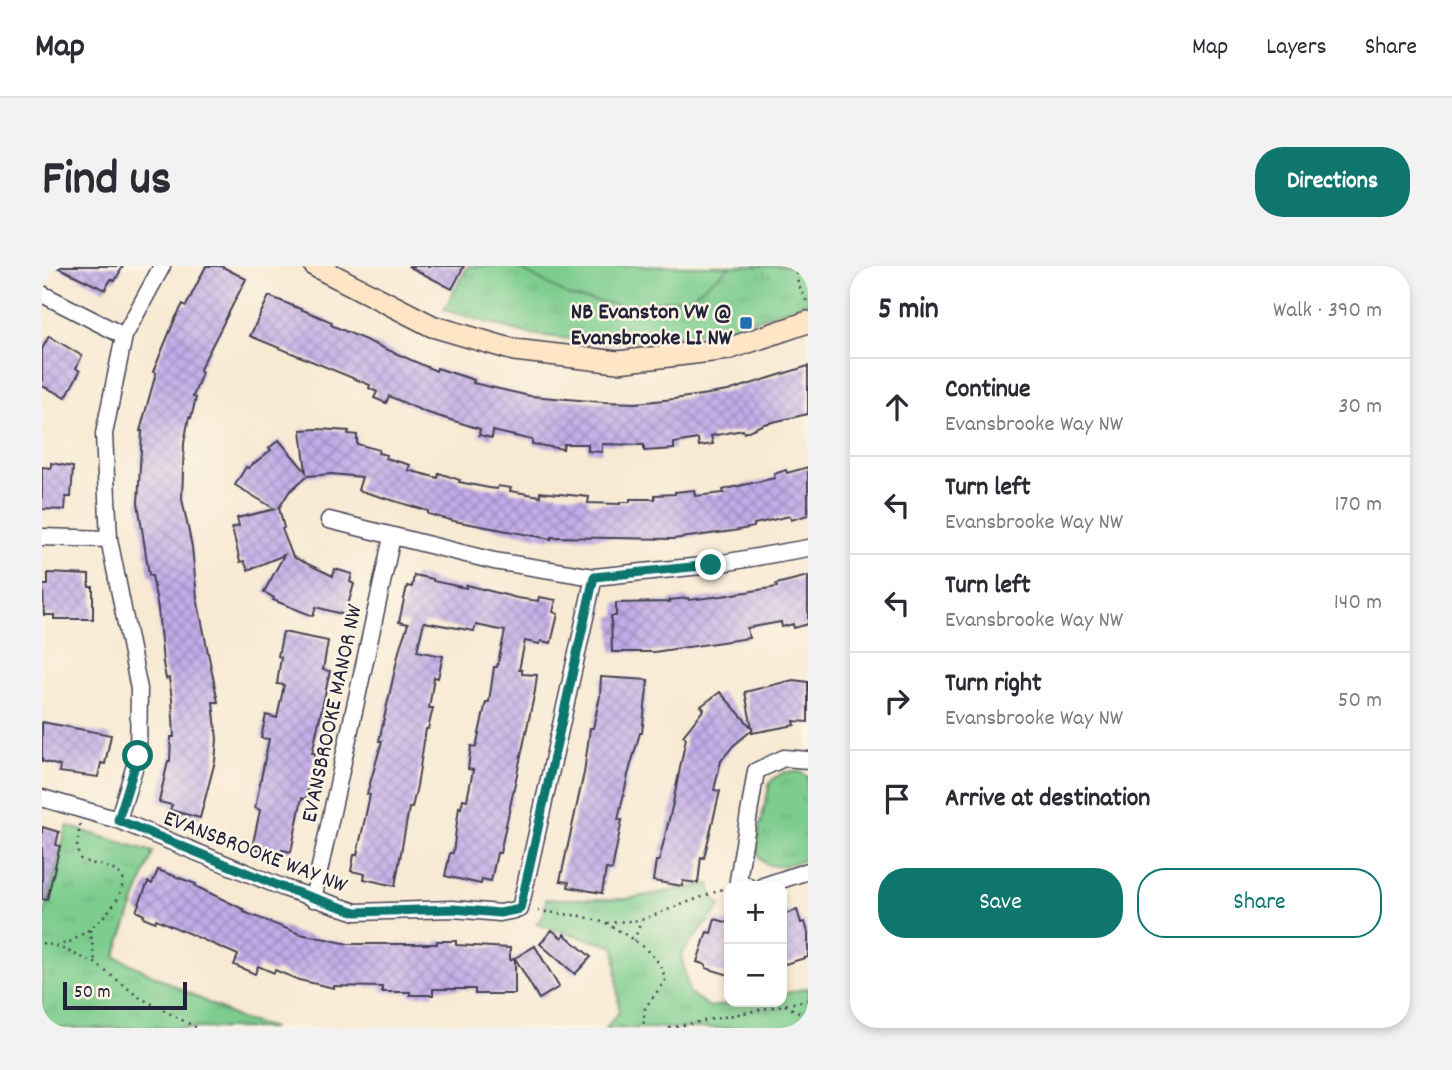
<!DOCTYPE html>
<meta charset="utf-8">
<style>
:root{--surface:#fff;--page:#f2f2f3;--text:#2b2b33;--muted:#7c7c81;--line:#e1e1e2;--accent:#0f766e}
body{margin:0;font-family:Dekko,sans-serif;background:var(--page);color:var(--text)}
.controls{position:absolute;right:21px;bottom:21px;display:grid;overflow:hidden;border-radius:14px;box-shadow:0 4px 10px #0003}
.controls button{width:63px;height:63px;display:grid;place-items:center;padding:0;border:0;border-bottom:2px solid var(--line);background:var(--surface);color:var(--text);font:35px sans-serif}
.scale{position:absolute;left:21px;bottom:18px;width:124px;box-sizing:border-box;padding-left:7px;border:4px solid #22223b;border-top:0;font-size:19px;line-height:24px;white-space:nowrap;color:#22223b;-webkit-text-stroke:5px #fcf5e5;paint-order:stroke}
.stop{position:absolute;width:21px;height:21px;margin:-16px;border:5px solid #0f766e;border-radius:50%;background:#fff}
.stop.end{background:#0f766e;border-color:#fff;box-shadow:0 2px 7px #0008}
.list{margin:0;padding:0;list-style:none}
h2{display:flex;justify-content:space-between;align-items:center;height:91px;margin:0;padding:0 28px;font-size:30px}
h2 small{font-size:23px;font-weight:400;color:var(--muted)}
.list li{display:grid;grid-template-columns:46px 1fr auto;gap:21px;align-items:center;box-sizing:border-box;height:98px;padding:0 28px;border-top:2px solid var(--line)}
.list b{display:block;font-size:26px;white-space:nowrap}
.list p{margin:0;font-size:23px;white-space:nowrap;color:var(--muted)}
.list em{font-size:23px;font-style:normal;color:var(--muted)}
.actions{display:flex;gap:14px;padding:21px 28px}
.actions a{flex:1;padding:16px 0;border:2px solid var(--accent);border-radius:28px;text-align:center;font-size:24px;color:var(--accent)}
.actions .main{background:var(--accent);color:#fff}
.icon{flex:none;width:38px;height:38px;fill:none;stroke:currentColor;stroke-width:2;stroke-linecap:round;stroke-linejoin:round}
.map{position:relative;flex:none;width:766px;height:762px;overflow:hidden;border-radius:28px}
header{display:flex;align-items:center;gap:42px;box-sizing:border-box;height:98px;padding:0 35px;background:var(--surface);border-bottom:2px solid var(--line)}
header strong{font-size:33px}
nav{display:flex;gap:38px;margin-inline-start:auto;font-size:24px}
.intro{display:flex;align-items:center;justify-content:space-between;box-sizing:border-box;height:168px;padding:0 42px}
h1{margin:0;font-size:49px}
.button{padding:18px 32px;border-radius:28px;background:var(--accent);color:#fff;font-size:24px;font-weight:700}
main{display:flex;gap:42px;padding:0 42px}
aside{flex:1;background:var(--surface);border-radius:28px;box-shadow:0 4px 10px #0003}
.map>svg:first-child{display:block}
.grass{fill:url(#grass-tufts);stroke:#507864;stroke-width:2}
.pitch{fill:#7dcd8e;stroke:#507864;stroke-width:2}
.building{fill:url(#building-cross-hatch)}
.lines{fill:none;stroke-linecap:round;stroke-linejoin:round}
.street-casing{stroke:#424052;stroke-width:19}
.secondary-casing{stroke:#424052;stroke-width:24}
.path{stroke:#424052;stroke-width:2.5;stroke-dasharray:2 5;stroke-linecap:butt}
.street{stroke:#fff;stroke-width:16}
.secondary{stroke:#fde5c5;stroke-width:21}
.route{stroke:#0f766e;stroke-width:9}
.poi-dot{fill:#1f6fb2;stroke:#fcf5e5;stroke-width:2.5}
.labels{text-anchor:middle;stroke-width:5;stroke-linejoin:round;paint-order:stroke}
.poi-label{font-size:23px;font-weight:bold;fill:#22223b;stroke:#fcf5e5;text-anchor:end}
.street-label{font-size:23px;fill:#22223b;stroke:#fcf5e5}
</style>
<header>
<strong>Map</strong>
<nav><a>Map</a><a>Layers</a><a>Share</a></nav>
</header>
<div class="intro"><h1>Find us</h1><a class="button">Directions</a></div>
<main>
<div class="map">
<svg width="766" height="762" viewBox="0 0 766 762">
<defs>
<pattern id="grass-tufts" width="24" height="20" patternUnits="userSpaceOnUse" patternTransform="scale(1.75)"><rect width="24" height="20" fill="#7dcd8e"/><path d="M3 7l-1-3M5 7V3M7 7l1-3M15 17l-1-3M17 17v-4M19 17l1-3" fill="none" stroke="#6cb07b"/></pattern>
<pattern id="building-cross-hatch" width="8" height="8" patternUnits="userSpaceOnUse" patternTransform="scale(1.75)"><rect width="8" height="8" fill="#c2abe8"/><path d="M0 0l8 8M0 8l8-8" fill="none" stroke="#9d8bbd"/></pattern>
</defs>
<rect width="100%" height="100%" fill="#fcf5e5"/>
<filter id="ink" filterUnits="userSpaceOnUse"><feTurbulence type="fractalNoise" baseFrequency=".0143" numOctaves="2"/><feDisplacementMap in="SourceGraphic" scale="14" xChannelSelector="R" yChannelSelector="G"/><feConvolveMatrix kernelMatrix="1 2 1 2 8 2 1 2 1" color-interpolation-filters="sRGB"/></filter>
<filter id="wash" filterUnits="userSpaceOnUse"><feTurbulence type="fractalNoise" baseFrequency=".00686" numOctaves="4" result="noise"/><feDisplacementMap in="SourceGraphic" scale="28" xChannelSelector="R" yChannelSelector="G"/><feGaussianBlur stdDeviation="1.57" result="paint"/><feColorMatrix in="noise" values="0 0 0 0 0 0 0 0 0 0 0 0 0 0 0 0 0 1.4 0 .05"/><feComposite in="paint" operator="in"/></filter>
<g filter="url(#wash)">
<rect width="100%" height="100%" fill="#f8e9d3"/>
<path class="grass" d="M426 0H766V36L693 61 613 75 553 76 487 68 402 44Z
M743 506H758L766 511V593C745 599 718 611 714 578L728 517 732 512Z
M25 560 111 586 73 690 198 753 231 762H0V658Z
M668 618 671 631 679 640 639 688 647 727 668 741 696 736H740V728L766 722V762H564L577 746 573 681 494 658 502 648 504 633H584Z"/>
<path class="pitch" d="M473 0H689L648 31 585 40 529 31Z"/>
<g id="blocks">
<path class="building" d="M13 0H81L73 15 69 13 63 24Z
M164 0H179L204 13 157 105 160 106 151 131 154 132 149 152 147 151 142 177 140 233 150 281 155 332 176 436H171L175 473 173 495 158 552 128 544 130 539 117 536 126 495H128L129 471H132L130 433 127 412 124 413 121 397 116 343 110 309H107L96 237 100 165H98L114 107 111 106 133 53 141 38 144 40Z
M366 0H422L410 23Z
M227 30 290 56 289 59 394 105 395 102 432 114 431 117 488 130 561 136 594 137 632 133 686 125 766 100V148L722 158 702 167 701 164 669 170 671 178 657 180 656 173 632 177V183L602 185V179L560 178V186L546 185V178H522L521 183 490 178V174L451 165 450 172 437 169 438 163 383 146 347 130 344 137 332 132 335 126 327 122 328 119 208 70Z
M7 70 40 90 34 102 38 105 24 131 0 120V83Z
M276 163 307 165 306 168 315 169V178L337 184 336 187 345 189 344 192 368 199 366 204 396 212 397 207 418 214 417 216 447 222 455 223 456 220 469 222 468 225 498 230V226L547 231 546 237 578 238V236H588V233H613V229L633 228V226L652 224 653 230 682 227 681 224 692 221 733 212 732 208 744 204 745 207 766 201V249L749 254 748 250 712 258V261L691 265 631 273 509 271V273L412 255 386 248V245L316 224 320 211 289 208 265 210 247 226 237 242 242 262 240 263 251 291 291 310 293 303 310 308 308 316 312 318 303 349 274 341 271 350 231 334 232 332 222 326 242 289 206 304 202 295 198 296 190 262 197 260 195 252 233 243 193 219 204 201 206 202 229 184 227 182 237 174 264 206 259 164Z
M9 197 31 201 29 231H24L23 244 0 243V201L9 202Z
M6 307 47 309V321H51V353H12V349H2L1 319H6Z
M372 309 391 313V315L424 322 425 319 475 332 496 335 497 331 514 334 511 346 516 348 509 377 499 375 498 378 483 375 477 404H480V408L495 409 493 425 458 587H455L449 615 440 613 439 618 403 610 408 587H411L417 541 419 542 421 533 425 534 431 504 426 503 429 480 434 481 444 436H447L452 401H455L463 365 434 359 432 365 382 356 375 385 401 390 396 412 392 411 387 442H391L386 463H384L375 520 370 542H367L353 620 322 613 323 608 309 605 312 589H315L328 529 325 528 340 475H337L358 381 366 358 357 356 365 320 370 321Z
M766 310V358L752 362 751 358 740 361 739 356 705 362 707 372 612 386H570L569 350H574V337L628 336V334L646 332 647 334 680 330 735 321 734 318Z
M241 366 286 375 281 404 288 405 270 487H273L264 533 260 532 249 586 240 584 239 588 210 582 218 544 213 542 227 473 219 472 224 449 235 452 242 419 235 418 239 391 236 390Z
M559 411 606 414 600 467H598L586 509 576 554H580L570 604 564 603 560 627 526 621 527 616 518 615 542 507 548 462H551L558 430Z
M751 414 766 416V456L752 455 753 459 710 467V464L691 480 679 495 672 524 678 525 662 592 659 591 656 617 641 615 640 620 611 615 614 595H617L631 537 644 472 641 470 662 443 659 440 678 426 710 462 703 426Z
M0 456 69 469 63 498 59 497 56 511 17 506 18 500 0 495Z
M0 561 17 566 14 579 18 580 5 634 0 633Z
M116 604 154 618 153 620 203 644 202 646 258 668 284 673 306 678H395V675H414V679L468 682V695L473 692V728H433V723H391V729H368V726H340V721L292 720V722L257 714 233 704 232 707 216 700 213 708 192 699 196 689 114 653 113 656 101 651 102 649 94 645 106 616 110 618Z
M755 644 759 657 763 656 766 667V691L740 699V649Z
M673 653 687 657V709L664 702V699L655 696 665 666 669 667Z
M510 664 520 672 522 668 549 691 533 708 498 678Z
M493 680 517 721 497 733 473 692Z"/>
</g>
</g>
<g filter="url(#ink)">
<use href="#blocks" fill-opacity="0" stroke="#424052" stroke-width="2"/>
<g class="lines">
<defs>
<path id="street" d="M0 28 82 70
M287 254 452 295 552 311 669 299 766 282
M0 271 67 273
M0 532 76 554 242 622 314 646 411 643 458 647 478 643 552 311
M76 554 96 490 97 423 67 273 62 168 82 70 120 0
M705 620 696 614 714 505 742 492 766 494
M721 620 766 605
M271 633 350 271"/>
<path id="secondary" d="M273 0 390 60 472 84 576 96 686 83 766 56"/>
</defs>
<use href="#street" class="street-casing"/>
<use href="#secondary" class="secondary-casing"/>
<path class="path" d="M754 0 756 18 765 36
M38 558 35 581 37 592C52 601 71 598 81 612 81 634 63 649 48 663L53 697
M496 645 539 650 564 657 599 654 681 623
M564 657C585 670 621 688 623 715L603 742 601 762
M592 675 599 655
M0 677 14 680 53 697 97 731 155 762
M14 680 30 675 48 663
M743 739 766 752
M627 762 766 734"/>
<use href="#street" class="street"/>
<use href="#secondary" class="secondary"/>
</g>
</g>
<g class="lines" filter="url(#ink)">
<path class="route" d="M96 490 76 554 242 622 314 646 411 643 458 647 478 643 552 311 669 299"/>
</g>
<rect class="poi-dot" x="697" y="50" width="14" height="14" rx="3.5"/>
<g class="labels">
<g class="poi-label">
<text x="690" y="52">NB Evanston VW @<tspan x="690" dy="26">Evansbrooke LI NW</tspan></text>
</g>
<g class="street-label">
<text transform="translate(288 447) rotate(-78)" y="8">EVANSBROOKE MANOR NW</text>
<text transform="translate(214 584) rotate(21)" y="8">EVANSBROOKE WAY NW</text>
</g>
</g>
</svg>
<div class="controls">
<button>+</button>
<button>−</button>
</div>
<div class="scale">50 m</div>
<div class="stop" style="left:96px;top:490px"></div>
<div class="stop end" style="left:669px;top:299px"></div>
</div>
<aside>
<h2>5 min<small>Walk · 390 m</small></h2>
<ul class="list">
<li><svg class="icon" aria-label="ahead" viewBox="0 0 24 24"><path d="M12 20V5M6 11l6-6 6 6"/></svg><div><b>Continue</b><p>Evansbrooke Way NW</p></div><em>30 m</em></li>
<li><svg class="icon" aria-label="left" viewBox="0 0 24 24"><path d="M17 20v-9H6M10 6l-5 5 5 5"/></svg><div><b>Turn left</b><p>Evansbrooke Way NW</p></div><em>170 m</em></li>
<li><svg class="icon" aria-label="left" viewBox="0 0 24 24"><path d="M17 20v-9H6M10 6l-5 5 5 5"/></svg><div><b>Turn left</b><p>Evansbrooke Way NW</p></div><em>140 m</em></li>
<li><svg class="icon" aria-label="right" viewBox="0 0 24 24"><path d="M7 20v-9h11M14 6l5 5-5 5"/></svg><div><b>Turn right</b><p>Evansbrooke Way NW</p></div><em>50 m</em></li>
<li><svg class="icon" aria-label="arrive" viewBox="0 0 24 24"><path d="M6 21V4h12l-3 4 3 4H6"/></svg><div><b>Arrive at destination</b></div></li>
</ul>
<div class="actions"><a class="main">Save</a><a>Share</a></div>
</aside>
</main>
